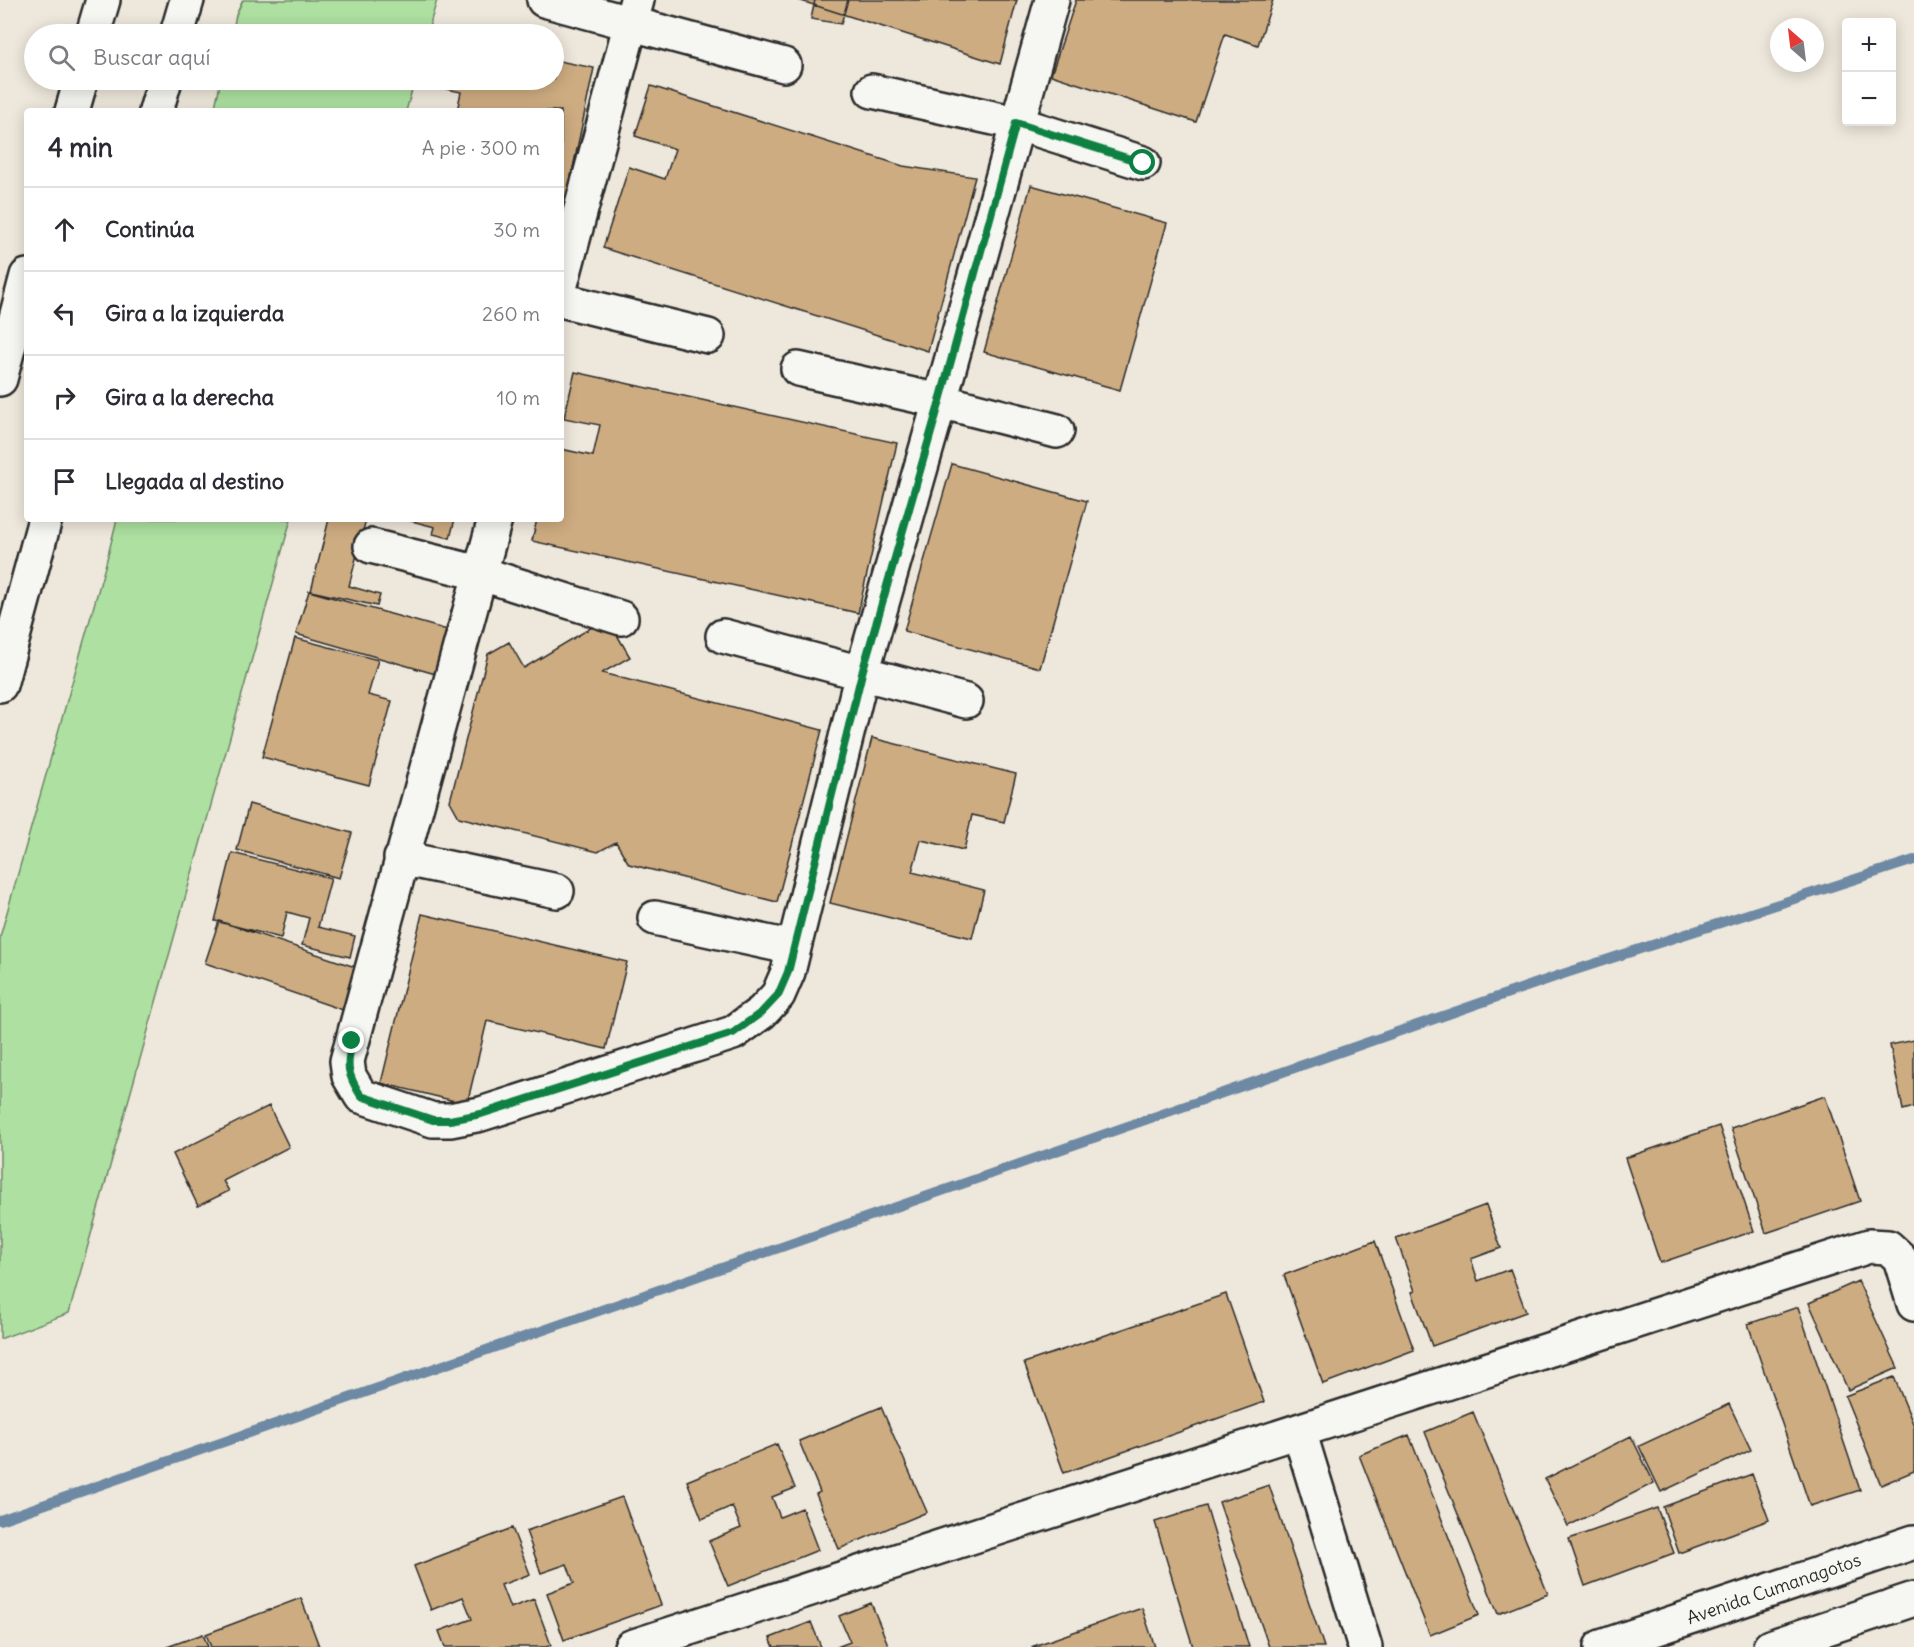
<!DOCTYPE html>
<html lang="es">
<meta charset="utf-8">
<style>
:root{--surface:#fff;--page:#f2f2f3;--text:#2b2b33;--muted:#7c7c81;--line:#e1e1e2}
body{margin:0;font-family:Delius,sans-serif;background:var(--page);color:var(--text)}
.controls{position:absolute;right:18px;top:18px;display:grid;overflow:hidden;border-radius:6px;box-shadow:0 3px 15px #0003}
.controls button{width:54px;height:54px;display:grid;place-items:center;padding:0;border:0;border-bottom:2px solid var(--line);background:var(--surface);color:var(--text);font:30px sans-serif}
.compass{position:absolute;left:1770px;top:18px;width:54px;height:54px;border-radius:50%;background:var(--surface);box-shadow:0 3px 15px #0003;rotate:332deg}
.stop{position:absolute;width:18px;height:18px;margin:-14px;border:4px solid #0b8043;border-radius:50%;background:#fff}
.stop.end{background:#0b8043;border-color:#fff;box-shadow:0 2px 6px #0008}
.list{margin:0;padding:0;list-style:none}
h2{display:flex;justify-content:space-between;align-items:center;height:78px;margin:0;padding:0 24px;font-size:26px}
h2 small{font-size:20px;font-weight:400;color:var(--muted)}
.list li{display:grid;grid-template-columns:39px 1fr auto;gap:18px;align-items:center;box-sizing:border-box;height:84px;padding:0 24px;border-top:2px solid var(--line)}
.list b{display:block;font-size:22px;white-space:nowrap}
.list em{font-size:20px;font-style:normal;color:var(--muted)}
.icon{flex:none;width:33px;height:33px;fill:none;stroke:currentColor;stroke-width:2;stroke-linecap:round;stroke-linejoin:round}
.map{position:relative;flex:none;width:1914px;height:1647px;overflow:hidden}
.search{position:absolute;background:var(--surface);box-shadow:0 3px 15px #0003;left:24px;top:24px;width:540px;height:66px;display:flex;align-items:center;gap:15px;box-sizing:border-box;padding:0 21px;border-radius:33px;color:var(--muted);font-size:22px}
.panel{position:absolute;background:var(--surface);box-shadow:0 3px 15px #0003;left:24px;top:108px;width:540px;height:414px;border-radius:6px}
.map>svg:first-child{display:block}
.green{fill:#ade0a1;stroke:#6c8666;stroke-width:1.5}
.lines{fill:none;stroke-linecap:round;stroke-linejoin:round}
.stream{stroke:#6d89a4;stroke-width:10}
.building{fill:#ceac81;stroke:#2b2b2b;stroke-width:1.5}
.minor-casing{stroke:#2b2b2b;stroke-width:38}
.minor{stroke:#f6f6f2;stroke-width:33}
.route{stroke:#0b8043;stroke-width:8}
.labels{text-anchor:middle;stroke-width:4.5;stroke-linejoin:round;paint-order:stroke}
.street-label{font-size:18px;fill:#2b2b2b;stroke:#f6f6f2}
</style>
<div class="map">
<svg width="1914" height="1647" viewBox="0 0 1914 1647">
<rect width="100%" height="100%" fill="#eee7db"/>
<filter id="ink" filterUnits="userSpaceOnUse"><feTurbulence type="fractalNoise" baseFrequency=".0167" numOctaves="2"/><feDisplacementMap in="SourceGraphic" scale="12" xChannelSelector="R" yChannelSelector="G"/><feConvolveMatrix kernelMatrix="1 2 1 2 8 2 1 2 1" color-interpolation-filters="sRGB"/></filter>
<g filter="url(#ink)">
<path class="green" d="M243 0H437L427 34H232L236 15Z
M221 80H415L406 111H214Z
M117 519H291L69 1313 0 1339V937L106 563Z"/>
<g class="lines">
<path class="stream" d="M0 1520 1566 973 1914 860"/>
</g>
<path class="building" d="M798 0H1017L1000 64Z
M815 0H848L841 24 811 19Z
M1076 0H1273L1258 45 1225 34 1196 122 1051 75Z
M554 60 594 68 561 225V111H457L461 92 446 89 448 80H554Z
M651 86 903 166 975 177 928 351 603 248 629 167 665 179 675 149 635 136Z
M1031 185 1167 223 1120 390 984 352Z
M575 372 897 443 858 613 532 541 537 519H561V449L593 456 600 425 564 418Z
M952 464 1087 501 1040 668 904 631Z
M329 519H366L349 586 380 595 377 606 311 591Z
M404 519H455L450 538 433 534 435 527Z
M309 591 451 631 439 675 296 634Z
M607 618 630 657 602 673 822 730 777 902 629 864 616 842 598 852 459 817 450 801 488 654 509 642 524 668Z
M295 638 378 660 368 695 392 701 369 785 262 757Z
M872 738 1016 774 1004 822 972 815 964 850 921 840 912 872 984 890 972 938 830 903Z
M249 804 352 833 339 878 237 850Z
M232 853 331 878 318 927 355 936 350 957 302 945 309 918 287 912 281 938 215 921Z
M422 914 627 962 606 1049 487 1021 467 1104 381 1083Z
M219 921 361 969 346 1011 205 963Z
M1914 1040V1107L1903 1110 1890 1045Z
M1825 1096 1860 1201 1766 1233 1731 1128Z
M269 1106 289 1147 223 1181 229 1191 198 1206 173 1154Z
M1719 1126 1754 1231 1660 1263 1625 1158Z
M1486 1205 1501 1248 1471 1259 1478 1281 1510 1269 1526 1312 1432 1346 1412 1292 1415 1291 1396 1238Z
M1375 1241 1414 1350 1323 1384 1284 1275Z
M1858 1281 1898 1368 1848 1390 1809 1303Z
M1226 1294 1264 1402 1064 1473 1024 1363Z
M1798 1307 1860 1490 1810 1506 1748 1324Z
M1894 1377 1914 1426V1471L1881 1485 1845 1396Z
M1729 1404 1751 1450 1661 1492 1639 1446Z
M881 1407 927 1512 839 1549 816 1494 820 1492 799 1441Z
M1473 1412 1548 1594 1498 1614 1425 1432Z
M1409 1435 1479 1615 1430 1635 1359 1455Z
M1631 1436 1654 1483 1568 1526 1545 1479Z
M777 1444 795 1488 772 1497 780 1517 802 1508 818 1550 728 1586 709 1541 741 1528 732 1506 702 1519 687 1481Z
M1752 1474 1769 1520 1679 1553 1663 1507Z
M1269 1485 1324 1647H1269L1219 1502Z
M622 1497 661 1605 564 1640 547 1593 574 1583 567 1564 541 1573 526 1531Z
M1206 1506 1249 1647H1193L1155 1522Z
M1657 1508 1674 1553 1585 1586 1569 1539Z
M512 1528 530 1574 501 1585 510 1608 534 1599 551 1645 546 1647H445L439 1631 472 1619 463 1597 431 1610 414 1566Z
M301 1598 319 1646 211 1647 206 1634Z
M871 1603 889 1647H837L850 1642 839 1616Z
M1142 1608 1155 1647H1031Z
M811 1622 821 1647H774L770 1638Z
M203 1634 208 1647H167Z"/>
<g class="lines">
<defs>
<path id="minor" d="M544 0 784 65
M93 34 103 0
M177 34 187 0
M872 91 1016 123 1143 163
M72 111 81 80
M156 111 165 80
M561 284 637 0
M561 300 708 336
M798 369 940 401 1057 431
M0 379 27 276
M495 519 347 1061 349 1076 361 1096 433 1120H450L481 1114 733 1033 762 1012 778 995 788 972 862 673 940 401 1052 0
M371 546 479 573 621 618
M723 636 966 701
M0 685 45 519
M401 858 557 891
M655 918 794 948
M1299 1431 1365 1647
M631 1647 1869 1246 1888 1247 1900 1258 1914 1304
M1601 1647 1914 1542
M1770 1647 1914 1599"/>
</defs>
<use href="#minor" class="minor-casing"/>
<use href="#minor" class="minor"/>
</g>
</g>
<g class="lines" filter="url(#ink)">
<path class="route" d="M352 1041C346 1066 347 1074 361 1096L433 1120H450L481 1114 733 1033 762 1012 778 995 788 972 862 673 940 401 1016 123 1143 163"/>
</g>
<g class="labels">
<g class="street-label">
<text transform="translate(1774 1589) rotate(-19)" y="6">Avenida Cumanagotos</text>
</g>
</g>
</svg>
<div class="controls">
<button>+</button>
<button>−</button>
</div>
<svg class="compass" viewBox="-18 -18 36 36"><path d="M0-13l5 13h-10z" fill="#e53935"/><path d="M0 13l5-13h-10z" fill="#7c7c81"/></svg>
<div class="stop" style="left:1143px;top:163px"></div>
<div class="stop end" style="left:352px;top:1041px"></div>
<div class="search"><svg class="icon" aria-label="search" viewBox="0 0 24 24"><circle cx="10" cy="10" r="6"/><path d="M15 15l6 6"/></svg>Buscar aquí</div>
<section class="panel">
<h2>4 min<small>A pie · 300 m</small></h2>
<ul class="list">
<li><svg class="icon" aria-label="ahead" viewBox="0 0 24 24"><path d="M12 20V5M6 11l6-6 6 6"/></svg><div><b>Continúa</b></div><em>30 m</em></li>
<li><svg class="icon" aria-label="left" viewBox="0 0 24 24"><path d="M17 20v-9H6M10 6l-5 5 5 5"/></svg><div><b>Gira a la izquierda</b></div><em>260 m</em></li>
<li><svg class="icon" aria-label="right" viewBox="0 0 24 24"><path d="M7 20v-9h11M14 6l5 5-5 5"/></svg><div><b>Gira a la derecha</b></div><em>10 m</em></li>
<li><svg class="icon" aria-label="arrive" viewBox="0 0 24 24"><path d="M6 21V4h12l-3 4 3 4H6"/></svg><div><b>Llegada al destino</b></div></li>
</ul>
</section>
</div>
